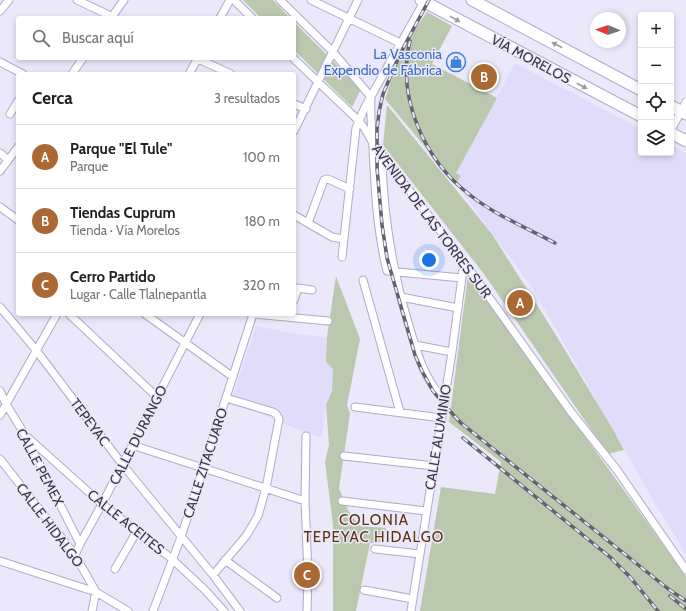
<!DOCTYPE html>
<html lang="es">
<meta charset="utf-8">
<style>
:root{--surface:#fff;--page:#f2f2f2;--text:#202124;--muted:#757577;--line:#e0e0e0;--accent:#aa6934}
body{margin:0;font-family:Cabin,sans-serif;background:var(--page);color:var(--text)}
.controls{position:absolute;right:12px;top:12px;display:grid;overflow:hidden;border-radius:4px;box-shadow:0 2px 6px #0003}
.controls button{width:36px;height:36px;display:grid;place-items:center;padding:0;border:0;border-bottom:1px solid var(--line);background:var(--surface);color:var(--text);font:20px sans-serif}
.compass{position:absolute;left:590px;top:12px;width:36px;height:36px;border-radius:50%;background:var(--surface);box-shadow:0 2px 6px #0003;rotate:272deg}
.you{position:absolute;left:429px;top:260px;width:14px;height:14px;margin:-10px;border:3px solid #fff;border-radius:50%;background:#1a73e8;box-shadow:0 0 0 6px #1a73e833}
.badge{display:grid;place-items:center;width:26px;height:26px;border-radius:50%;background:var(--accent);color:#fff;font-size:13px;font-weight:700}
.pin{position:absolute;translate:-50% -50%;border:2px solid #fff;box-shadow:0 1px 4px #0006}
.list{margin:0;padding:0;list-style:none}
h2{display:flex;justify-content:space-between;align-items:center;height:52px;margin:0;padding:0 16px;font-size:17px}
h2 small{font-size:13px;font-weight:400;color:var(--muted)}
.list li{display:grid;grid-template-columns:26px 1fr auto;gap:12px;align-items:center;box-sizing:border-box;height:64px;padding:0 16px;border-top:1px solid var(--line)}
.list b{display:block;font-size:15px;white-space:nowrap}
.list p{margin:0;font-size:13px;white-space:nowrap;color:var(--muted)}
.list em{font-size:13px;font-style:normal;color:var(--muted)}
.icon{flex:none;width:22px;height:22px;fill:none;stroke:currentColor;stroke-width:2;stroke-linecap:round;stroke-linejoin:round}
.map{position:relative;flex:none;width:686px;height:611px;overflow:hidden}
.search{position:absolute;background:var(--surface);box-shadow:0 2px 6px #0003;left:16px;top:16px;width:280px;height:44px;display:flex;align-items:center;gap:10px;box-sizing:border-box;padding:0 14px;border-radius:4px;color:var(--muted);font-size:15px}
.panel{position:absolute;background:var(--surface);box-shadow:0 2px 6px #0003;left:16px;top:72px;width:280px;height:244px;border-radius:4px}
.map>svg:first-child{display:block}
.built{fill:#e2dcfb}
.green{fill:#bac9ae}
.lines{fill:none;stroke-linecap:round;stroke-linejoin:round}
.street-casing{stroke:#b0aac8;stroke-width:9}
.primary-casing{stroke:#b0aac8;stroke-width:13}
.street{stroke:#fff;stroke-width:7}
.primary{stroke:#fff;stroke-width:11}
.rail-casing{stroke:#656270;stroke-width:3.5}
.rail{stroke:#ece8fb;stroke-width:2;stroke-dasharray:6;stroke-linecap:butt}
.oneway{fill:#9d9ca2}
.labels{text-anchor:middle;stroke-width:3;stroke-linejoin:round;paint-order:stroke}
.shop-label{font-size:14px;fill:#366cbe;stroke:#ece8fb;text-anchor:end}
.street-label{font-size:14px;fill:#3b3845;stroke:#ece8fb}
.neighbourhood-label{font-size:15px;letter-spacing:1px;fill:#5f340d;stroke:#ece8fb}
</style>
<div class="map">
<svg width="686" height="611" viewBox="0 0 686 611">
<rect width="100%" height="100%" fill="#ece8fb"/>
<path class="built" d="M515 63 641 129V153H671V145L686 153V554L656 505 533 289 456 184 460 176 456 173Z
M256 326 296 334 327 337 326 362 333 369 332 391 326 405 322 437 306 433 231 401Z"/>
<path class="green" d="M243 0H273L290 18H261Z
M427 12 452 26 432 64 497 98 456 173 461 176 456 184 385 99 402 48Z
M294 22 361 89 352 107 294 50Z
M387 105 492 234 554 332 614 431 624 450 608 454 484 274 383 145Z
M468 275 686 576V611H420L441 487 495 494 501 462 449 422Z
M336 276 360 339 347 405 350 414 339 488 349 512 360 526 386 528 383 542 370 543 356 611H333V525L325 462 329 445 326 405 332 391 333 369 326 362 327 337Z"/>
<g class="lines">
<defs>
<path id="street" d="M77 0 115 18
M234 0 252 18
M280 0 333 52 371 97
M311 0 400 43
M0 11 9 0
M111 18 124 0
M220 18 230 0
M196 58 231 74
M293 58 359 121 365 129 373 143 464 262 571 412 617 470 686 570
M0 62 23 74
M72 74 83 58
M189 74 198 58
M371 99C370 115 372 132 373 148 375 190 377 231 387 271L462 278
M294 104 306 109
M10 114 18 101
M671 130 686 102
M294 131 358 0
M0 153 8 160
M385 160 382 163C384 219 393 274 410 329 417 353 425 381 444 399
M0 171 18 147
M0 207 18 220
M294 215 332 237 344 239
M308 223 324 180 328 179 350 189
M342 257 356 128 365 107 425 0
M363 280 400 412
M401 297 458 308
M294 300 298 288 312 290
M0 307 36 350 122 464 213 575 240 611
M69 314 157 397
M145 314 233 377
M254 314 328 321
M415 345 452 352
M0 391 6 404 25 435 80 544
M355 407 442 418
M0 415 57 314
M25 435 102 504 172 559 205 590 224 611
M306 436 305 501 308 574 307 611
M132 445 305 501
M344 456 434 466
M0 459 75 555 96 592
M342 501 426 511
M375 549 420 554
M75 555 80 544 102 504 200 314
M225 560 277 598
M0 561 96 592 128 611
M115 569 137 531
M213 575 246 536 258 516 266 488 279 419 276 414 273 412 226 398
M364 590 413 599
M92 611 96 592
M153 611 181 537 253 314
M411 611 452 352 464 262"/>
<path id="primary" d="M421 0 641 116
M472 0 641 90
M671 106 686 114
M671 133 686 141"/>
</defs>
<use href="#street" class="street-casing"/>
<use href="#primary" class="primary-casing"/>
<use href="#street" class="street"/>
<use href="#primary" class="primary"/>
<defs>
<path id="rail" d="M429 0 401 52 383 94 379 112 377 129V168L382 225 387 258 415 355 422 371 433 391 447 408 461 423 667 588 686 601
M410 41C396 98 425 161 470 195 495 215 527 228 555 243
M463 438 610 557 630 577 658 611
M670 596 686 609"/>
</defs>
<use href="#rail" class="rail-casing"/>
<use href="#rail" class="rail"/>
</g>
<defs><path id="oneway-solid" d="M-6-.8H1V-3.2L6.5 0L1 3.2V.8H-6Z"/></defs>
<g class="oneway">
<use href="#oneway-solid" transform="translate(455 19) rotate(29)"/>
<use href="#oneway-solid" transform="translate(557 45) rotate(-152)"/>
<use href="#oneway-solid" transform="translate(582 86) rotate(28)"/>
</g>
<defs>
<symbol id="shop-ring" viewBox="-11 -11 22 22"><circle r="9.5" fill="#ece8fb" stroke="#3f7fe0" stroke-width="1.5"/><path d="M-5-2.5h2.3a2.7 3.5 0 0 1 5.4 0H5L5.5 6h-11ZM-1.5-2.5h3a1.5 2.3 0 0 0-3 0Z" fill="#3f7fe0"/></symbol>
</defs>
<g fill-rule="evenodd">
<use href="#shop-ring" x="445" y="51" width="22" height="22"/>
</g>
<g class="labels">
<g class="shop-label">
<text x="442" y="59">La Vasconia<tspan x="442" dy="16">Expendio de Fábrica</tspan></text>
</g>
<g class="street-label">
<text transform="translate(531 59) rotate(28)" y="5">VÍA MORELOS</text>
<text transform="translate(432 221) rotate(53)" y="5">AVENIDA DE LAS TORRES SUR</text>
<text transform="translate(90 422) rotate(53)" y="5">TEPEYAC</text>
<text transform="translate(138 435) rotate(-63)" y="5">CALLE DURANGO</text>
<text transform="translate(438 437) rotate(-81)" y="5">CALLE ALUMINIO</text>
<text transform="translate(205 463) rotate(-72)" y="5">CALLE ZITACUARO</text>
<text transform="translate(40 467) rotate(62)" y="5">CALLE PEMEX</text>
<text transform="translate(126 522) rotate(39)" y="5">CALLE ACEITES</text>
<text transform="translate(50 525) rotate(53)" y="5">CALLE HIDALGO</text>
</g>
<g class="neighbourhood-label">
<text x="374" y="525">COLONIA<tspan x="374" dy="17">TEPEYAC HIDALGO</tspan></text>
</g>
</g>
</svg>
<div class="controls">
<button>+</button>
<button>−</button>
<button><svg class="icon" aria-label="locate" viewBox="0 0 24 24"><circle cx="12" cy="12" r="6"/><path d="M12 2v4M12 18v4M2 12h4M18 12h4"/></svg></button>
<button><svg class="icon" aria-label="layers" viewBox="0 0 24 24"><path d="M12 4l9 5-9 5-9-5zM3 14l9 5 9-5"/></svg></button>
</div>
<svg class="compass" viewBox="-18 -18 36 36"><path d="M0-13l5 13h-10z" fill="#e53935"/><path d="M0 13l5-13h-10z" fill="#757577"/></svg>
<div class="you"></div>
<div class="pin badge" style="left:520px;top:303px">A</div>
<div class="pin badge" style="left:484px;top:77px">B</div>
<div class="pin badge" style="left:307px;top:575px">C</div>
<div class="search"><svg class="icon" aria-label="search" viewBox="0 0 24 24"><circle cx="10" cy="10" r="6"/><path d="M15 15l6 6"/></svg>Buscar aquí</div>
<section class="panel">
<h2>Cerca<small>3 resultados</small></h2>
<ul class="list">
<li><span class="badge">A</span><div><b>Parque &quot;El Tule&quot;</b><p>Parque</p></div><em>100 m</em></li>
<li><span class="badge">B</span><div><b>Tiendas Cuprum</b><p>Tienda · Vía Morelos</p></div><em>180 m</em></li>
<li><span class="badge">C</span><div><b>Cerro Partido</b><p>Lugar · Calle Tlalnepantla</p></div><em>320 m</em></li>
</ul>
</section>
</div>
